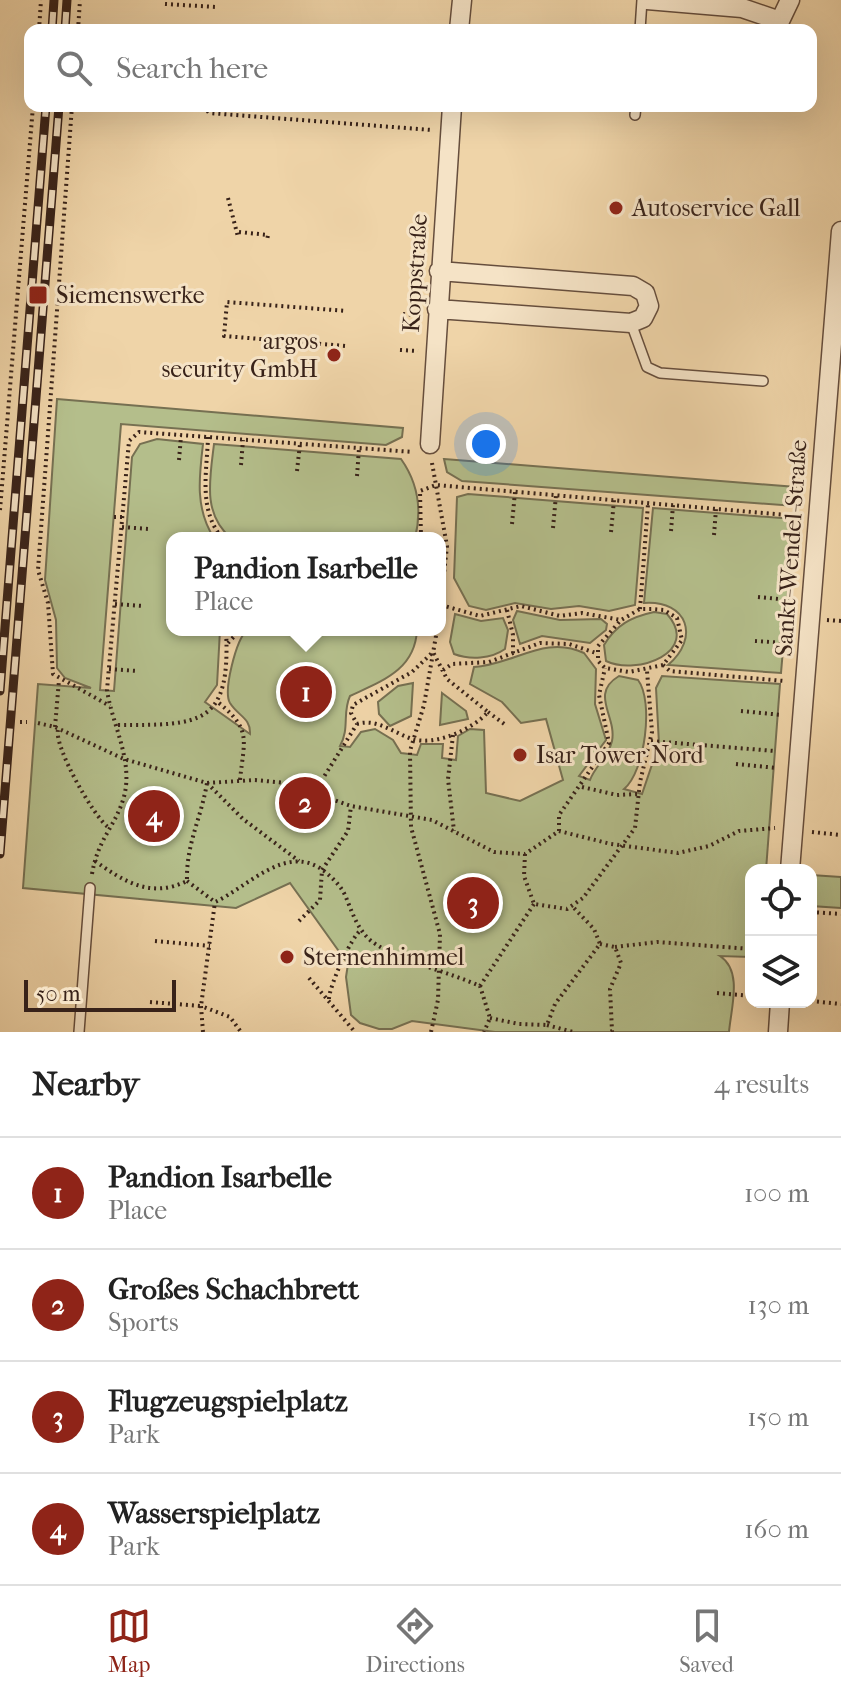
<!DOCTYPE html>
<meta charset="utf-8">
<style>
:root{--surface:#fff;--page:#f2f2f2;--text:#222;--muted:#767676;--line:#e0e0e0;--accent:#8f2418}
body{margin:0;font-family:"IM FELL French Canon",serif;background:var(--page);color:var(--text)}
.controls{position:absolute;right:24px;bottom:24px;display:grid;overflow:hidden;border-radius:16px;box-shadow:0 8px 32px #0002}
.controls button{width:72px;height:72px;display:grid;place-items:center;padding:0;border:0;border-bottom:2px solid var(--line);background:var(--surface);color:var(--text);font:40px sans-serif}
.scale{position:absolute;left:24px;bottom:20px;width:152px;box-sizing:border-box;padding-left:8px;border:4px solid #382219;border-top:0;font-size:22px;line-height:28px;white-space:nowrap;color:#382219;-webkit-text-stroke:6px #f5e3c6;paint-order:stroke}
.you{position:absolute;left:486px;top:444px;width:28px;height:28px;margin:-20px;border:6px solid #fff;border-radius:50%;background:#1a73e8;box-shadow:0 0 0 12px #1a73e833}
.badge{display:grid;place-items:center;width:52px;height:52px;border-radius:50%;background:var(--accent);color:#fff;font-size:26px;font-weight:700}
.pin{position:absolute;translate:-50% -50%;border:4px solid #fff;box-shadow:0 2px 8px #0006}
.popup{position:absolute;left:166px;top:532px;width:280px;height:104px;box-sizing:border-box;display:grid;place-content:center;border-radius:16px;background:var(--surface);filter:drop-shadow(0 2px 6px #0005);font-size:26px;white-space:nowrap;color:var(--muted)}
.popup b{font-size:30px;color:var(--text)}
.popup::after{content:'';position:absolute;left:50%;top:100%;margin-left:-16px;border:16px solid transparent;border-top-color:var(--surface)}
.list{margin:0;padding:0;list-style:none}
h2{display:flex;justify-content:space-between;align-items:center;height:104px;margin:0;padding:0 32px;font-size:34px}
h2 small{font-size:26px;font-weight:400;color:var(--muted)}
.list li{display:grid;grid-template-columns:52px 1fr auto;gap:24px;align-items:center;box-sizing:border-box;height:112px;padding:0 32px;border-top:2px solid var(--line)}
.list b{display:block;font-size:30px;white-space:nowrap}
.list p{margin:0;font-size:26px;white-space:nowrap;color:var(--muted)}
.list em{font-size:26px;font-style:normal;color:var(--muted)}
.icon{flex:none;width:44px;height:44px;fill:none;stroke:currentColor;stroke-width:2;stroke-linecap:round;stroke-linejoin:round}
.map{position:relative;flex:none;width:841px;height:1032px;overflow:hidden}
.search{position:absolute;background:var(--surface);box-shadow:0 8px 32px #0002;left:24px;right:24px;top:24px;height:88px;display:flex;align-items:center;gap:20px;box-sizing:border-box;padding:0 28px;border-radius:16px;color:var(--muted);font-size:30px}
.sheet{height:552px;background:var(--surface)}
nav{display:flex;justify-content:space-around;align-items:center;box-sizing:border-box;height:112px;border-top:2px solid var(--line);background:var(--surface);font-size:22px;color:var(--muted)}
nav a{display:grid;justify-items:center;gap:4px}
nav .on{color:var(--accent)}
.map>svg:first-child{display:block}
.green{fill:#b4be8b;stroke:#767052;stroke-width:2}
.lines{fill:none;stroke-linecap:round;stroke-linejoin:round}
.service-casing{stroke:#664e3d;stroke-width:12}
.minor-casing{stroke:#664e3d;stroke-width:21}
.path{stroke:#382219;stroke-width:4;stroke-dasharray:2 4;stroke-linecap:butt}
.service{stroke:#f5e3c6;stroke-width:9}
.minor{stroke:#f5e3c6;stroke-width:18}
.rail-casing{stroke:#382219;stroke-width:9}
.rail{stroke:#f5e3c6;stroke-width:6;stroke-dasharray:18;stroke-linecap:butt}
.poi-dot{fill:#8f2418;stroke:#f5e3c6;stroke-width:3}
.labels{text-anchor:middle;stroke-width:6;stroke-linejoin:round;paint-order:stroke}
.poi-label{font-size:24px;fill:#382219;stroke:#f5e3c6;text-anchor:start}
.street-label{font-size:24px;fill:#382219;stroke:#f5e3c6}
</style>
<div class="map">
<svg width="841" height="1032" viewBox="0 0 841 1032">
<rect width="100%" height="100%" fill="#efd4a8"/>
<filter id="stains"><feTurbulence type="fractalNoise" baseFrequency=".0025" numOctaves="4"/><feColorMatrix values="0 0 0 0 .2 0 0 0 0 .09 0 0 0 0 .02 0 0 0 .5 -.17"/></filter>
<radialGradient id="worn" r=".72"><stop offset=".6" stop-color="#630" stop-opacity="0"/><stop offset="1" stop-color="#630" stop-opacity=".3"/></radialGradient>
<path class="green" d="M57 399 403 428 402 437 386 445 121 424 100 690 114 691 132 457 140 444 157 439 203 444C199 477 195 509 214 538H172V630H220L217 685 205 702 250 734C251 718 238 716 230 703 223 691 236 640 247 630H417C415 670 382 681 350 696 342 713 350 728 340 746L350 747 361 732 375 729 393 740 401 753 417 755 421 744H443L442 758 456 760 458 736 470 729 484 730 486 793 520 801 563 780 546 719 521 723 502 702 470 684 474 667C513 665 545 634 584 653L596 669 595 704 606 740 579 776 590 780C595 766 609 756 612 741 617 716 589 694 619 676L638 680C654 701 645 772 624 789L642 794 659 744 656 688 662 676 780 684 766 870H751V957L720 956C743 971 731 1008 729 1032H495L412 1021 392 1029H379L360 1023 351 1015 346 977 348 964 290 883 236 908 23 888 38 684 91 688 65 678 57 668 56 620 45 580Z
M214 444 401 459C418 483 422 510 415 538H231C202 514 210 478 214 444Z
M444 459 796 487 795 506 462 481 447 472Z
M468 494 643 508 635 605 609 611 579 606 551 609 515 603 486 610 469 606 454 578 457 497Z
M653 508 794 519 781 673 668 665C700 638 688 600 644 603Z
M517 611 560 620 601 619 607 624 606 630 590 643 542 636 520 644 513 620Z
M654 612 667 614C701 652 637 676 606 661L604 645C616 625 631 617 654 612Z
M455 614 481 621 503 618 508 630 505 649C491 659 470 660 454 654L450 642Z
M413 683 411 716 390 726 379 714 378 702 398 686Z
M442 693 466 711 468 719 440 725Z
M811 875 841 877V908L811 906Z"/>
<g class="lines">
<defs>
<path id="service" d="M640 30 642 0
M635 115 636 106
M631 323 647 367 660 373 763 381
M79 1032 90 888"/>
<path id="minor" d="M647 0 742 8 780 21 790 0
M459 30 462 0
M437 309 631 323 643 318 649 306 645 293 633 286 439 271
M430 444 452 106
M790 870 841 231
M778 1032 780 1002"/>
</defs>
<use href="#service" class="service-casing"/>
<use href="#minor" class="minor-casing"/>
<path class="path" d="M165 4 217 7
M39 30 41 0
M78 30 80 0
M72 106 38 570 48 603 53 674 110 706
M204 106 209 113 432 130
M228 198 238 237
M239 232 268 235 267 240
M403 314 422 316
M345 346 224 336 227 302 347 311
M400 350 418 351
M208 437C207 472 198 509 222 538
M179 460 181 436
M432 463 447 546 440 610
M241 465 243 440
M297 471 300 444
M357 476 359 448
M0 510 33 106
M114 517H122
M512 524 515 492
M122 527 149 529
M553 528 556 495
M671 531 673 505
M611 532 614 500
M714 535 716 509
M421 538 420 491 436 485 799 516
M758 597 790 600
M115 604 143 606
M441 605 480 616 521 606 560 616 582 613 621 620 640 609H652L664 610 677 618 682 640 663 665 629 672 605 668 598 661V646L621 620
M640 609 648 504
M507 610 513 635V654
M827 620 841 621
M755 641 787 643
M228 643 240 630
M663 665 670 671 784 681
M109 669 138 671
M443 670 452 664 489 662 540 643 569 644 596 653
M219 703C252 730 244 740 240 780
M741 711 782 715
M488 712 507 726
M20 722H27
M38 723 55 727 124 759 207 783 255 780 286 783 351 806 432 820 494 852 525 854 559 831 611 844 678 853 709 846 739 831 775 828
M118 725C201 725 231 726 226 630
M55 727 59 680
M58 730C54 747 94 817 108 827
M453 735 448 779 454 831
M651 741 775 751
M736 764 777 768
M207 783 243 819 299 861
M582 787 617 795 638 794
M315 791 357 724 351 713 353 705 412 672 433 652 447 679 488 712C472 730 435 746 412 739 394 733 377 718 357 724
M559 831V815L609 743 599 695 605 668
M812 832 841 835
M525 854 524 876 534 904 567 909 583 898 635 828 640 782 652 732 647 671
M95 861C123 881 151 899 187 881 186 844 201 819 207 783
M92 874C98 839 114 828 123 800 135 763 112 725 107 690L129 441 139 432 413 452
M187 881 215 902C248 887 287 842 324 871 334 879 343 888 347 900 354 917 360 935 377 945 404 962 449 972 480 986L490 1018 484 1032
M811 912 841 914
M299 921 320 900 322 870 348 831 351 806
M155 941 210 946
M600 944 615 947 621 963 610 989 612 1031 607 1032
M615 947 657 942 751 949
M309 978 355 1032
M480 986 534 904
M717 993 751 996
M329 999C329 987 351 937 361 930
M811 1001 841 1004
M150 1002 201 1006 215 902
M490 1018 519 1024 547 1025 555 1004 600 944 594 929 573 907
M547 1025 573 1032
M203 1032 201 1006 230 1017 241 1032
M431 1032 438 1000 440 934 411 827 410 751 424 705 437 630"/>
<use href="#service" class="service"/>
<use href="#minor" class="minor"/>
<defs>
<path id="rail" d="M52 30 54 0
M65 30 67 0
M0 691 46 106
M0 854 59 106"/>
</defs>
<use href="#rail" class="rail-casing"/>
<use href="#rail" class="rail"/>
</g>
<g class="poi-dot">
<circle cx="616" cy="208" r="8"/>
<rect x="28" y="285" width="20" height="20" rx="4"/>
<circle cx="334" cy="355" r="8"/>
<circle cx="520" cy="755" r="8"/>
<circle cx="287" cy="957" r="8"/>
</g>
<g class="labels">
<g class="poi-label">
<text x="632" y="216">Autoservice Gall</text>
<text x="56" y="303">Siemenswerke</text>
<text x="318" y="349" text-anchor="end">argos<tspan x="318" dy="28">security GmbH</tspan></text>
<text x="536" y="763">Isar Tower Nord</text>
<text x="303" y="965">Sternenhimmel</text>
</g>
<g class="street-label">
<text transform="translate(415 273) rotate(-86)" y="8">Koppstraße</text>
<text transform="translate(791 548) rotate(-86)" y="8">Sankt-Wendel-Straße</text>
</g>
</g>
<rect width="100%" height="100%" filter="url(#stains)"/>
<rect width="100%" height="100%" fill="url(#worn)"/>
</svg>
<div class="controls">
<button><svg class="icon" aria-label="locate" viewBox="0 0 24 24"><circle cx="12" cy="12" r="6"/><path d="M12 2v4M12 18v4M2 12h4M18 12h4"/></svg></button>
<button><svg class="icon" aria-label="layers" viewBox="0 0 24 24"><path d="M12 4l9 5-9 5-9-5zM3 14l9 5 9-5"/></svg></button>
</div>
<div class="scale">50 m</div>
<div class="you"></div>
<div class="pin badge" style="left:306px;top:692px">1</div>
<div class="popup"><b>Pandion Isarbelle</b>Place</div>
<div class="pin badge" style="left:305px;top:803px">2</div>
<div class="pin badge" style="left:473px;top:903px">3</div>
<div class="pin badge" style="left:154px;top:816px">4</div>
<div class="search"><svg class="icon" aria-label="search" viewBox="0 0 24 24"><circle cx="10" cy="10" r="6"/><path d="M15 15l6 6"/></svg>Search here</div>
</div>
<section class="sheet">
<h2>Nearby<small>4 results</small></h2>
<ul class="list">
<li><span class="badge">1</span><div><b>Pandion Isarbelle</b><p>Place</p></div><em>100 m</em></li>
<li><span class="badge">2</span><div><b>Großes Schachbrett</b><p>Sports</p></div><em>130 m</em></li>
<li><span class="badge">3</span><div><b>Flugzeugspielplatz</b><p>Park</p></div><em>150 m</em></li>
<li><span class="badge">4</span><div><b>Wasserspielplatz</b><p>Park</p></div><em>160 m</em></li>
</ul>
</section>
<nav>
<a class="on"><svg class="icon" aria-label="map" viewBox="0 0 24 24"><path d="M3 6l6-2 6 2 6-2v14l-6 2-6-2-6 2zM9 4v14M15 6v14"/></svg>Map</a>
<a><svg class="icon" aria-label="directions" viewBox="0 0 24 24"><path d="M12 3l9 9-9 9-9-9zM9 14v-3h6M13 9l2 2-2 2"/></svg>Directions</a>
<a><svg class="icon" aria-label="saved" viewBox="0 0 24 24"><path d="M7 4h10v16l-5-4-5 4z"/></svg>Saved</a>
</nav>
